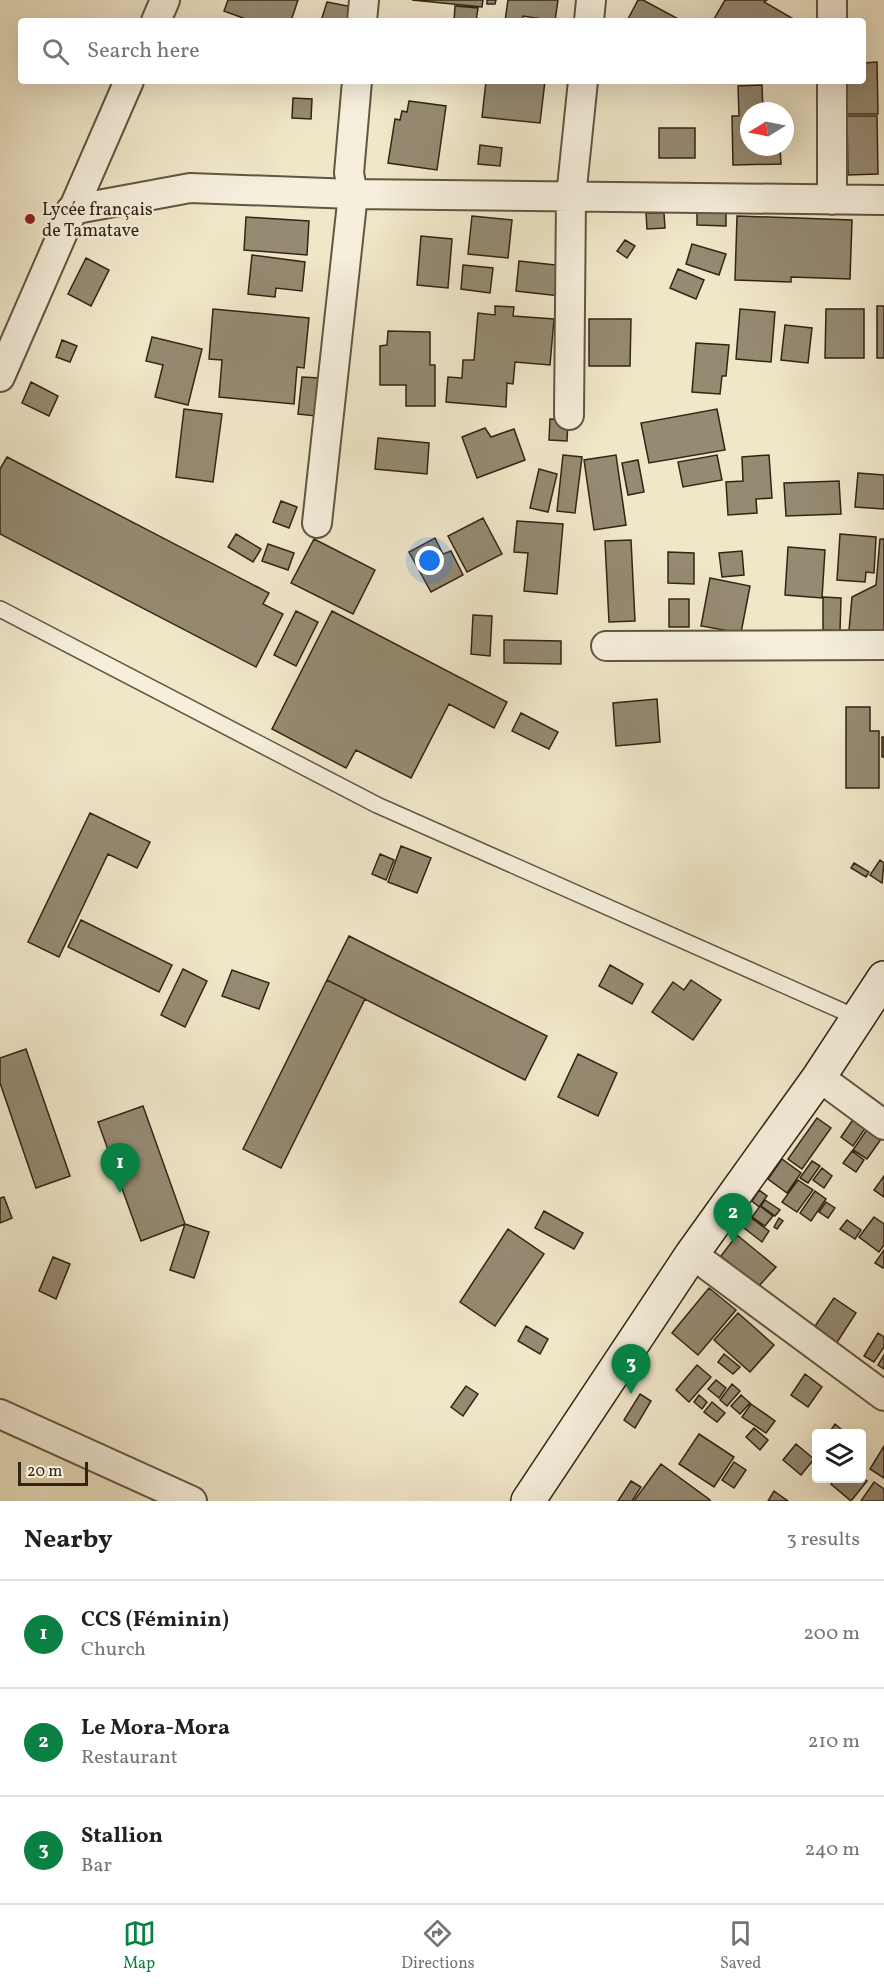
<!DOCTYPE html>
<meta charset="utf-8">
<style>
:root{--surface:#fff;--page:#f6f6f6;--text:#202124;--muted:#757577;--line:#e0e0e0;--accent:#0b8043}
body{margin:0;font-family:Vollkorn,serif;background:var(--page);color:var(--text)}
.controls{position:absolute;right:18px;bottom:18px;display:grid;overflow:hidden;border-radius:6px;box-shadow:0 6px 24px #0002}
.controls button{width:54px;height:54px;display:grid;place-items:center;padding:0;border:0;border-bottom:2px solid var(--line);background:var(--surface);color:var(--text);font:30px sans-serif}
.compass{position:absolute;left:740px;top:102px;width:54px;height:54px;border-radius:50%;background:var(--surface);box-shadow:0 6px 24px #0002;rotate:260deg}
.scale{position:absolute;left:18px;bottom:15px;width:70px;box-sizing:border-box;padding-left:6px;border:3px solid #332513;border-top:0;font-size:16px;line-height:21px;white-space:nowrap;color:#332513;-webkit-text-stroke:4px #f5efdc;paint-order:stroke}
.you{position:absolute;left:430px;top:561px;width:21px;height:21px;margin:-15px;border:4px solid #fff;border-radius:50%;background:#1a73e8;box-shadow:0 0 0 9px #1a73e833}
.badge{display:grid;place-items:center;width:39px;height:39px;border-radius:50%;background:var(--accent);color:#fff;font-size:20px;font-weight:700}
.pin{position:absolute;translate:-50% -50px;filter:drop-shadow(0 2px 3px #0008)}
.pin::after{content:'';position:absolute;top:32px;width:21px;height:18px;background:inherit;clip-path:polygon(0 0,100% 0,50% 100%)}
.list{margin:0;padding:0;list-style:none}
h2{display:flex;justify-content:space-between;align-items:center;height:78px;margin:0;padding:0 24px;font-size:26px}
h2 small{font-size:20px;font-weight:400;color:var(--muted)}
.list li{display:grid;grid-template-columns:39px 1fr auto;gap:18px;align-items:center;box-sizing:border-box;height:108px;padding:0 24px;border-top:2px solid var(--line)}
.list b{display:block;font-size:22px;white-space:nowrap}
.list p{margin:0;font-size:20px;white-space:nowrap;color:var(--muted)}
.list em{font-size:20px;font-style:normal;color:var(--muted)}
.icon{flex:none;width:33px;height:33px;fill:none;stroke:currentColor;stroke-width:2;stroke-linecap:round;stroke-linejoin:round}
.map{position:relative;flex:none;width:884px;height:1501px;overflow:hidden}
.search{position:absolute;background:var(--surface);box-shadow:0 6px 24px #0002;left:18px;right:18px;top:18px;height:66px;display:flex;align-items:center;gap:15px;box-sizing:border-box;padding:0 21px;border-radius:6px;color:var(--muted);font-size:22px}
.sheet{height:402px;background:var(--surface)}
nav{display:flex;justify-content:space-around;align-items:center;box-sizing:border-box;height:84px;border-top:2px solid var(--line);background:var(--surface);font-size:16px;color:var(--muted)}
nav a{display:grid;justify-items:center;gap:3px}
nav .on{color:var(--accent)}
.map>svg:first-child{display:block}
.building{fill:#958a72;stroke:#332513;stroke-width:1.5}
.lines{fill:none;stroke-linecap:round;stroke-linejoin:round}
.service-casing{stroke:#625640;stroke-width:18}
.minor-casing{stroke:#625640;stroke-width:32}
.secondary-casing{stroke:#332513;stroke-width:36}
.service{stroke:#f5efdc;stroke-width:15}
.minor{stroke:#f5efdc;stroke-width:28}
.secondary{stroke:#f5efdc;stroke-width:33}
.poi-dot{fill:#8f2418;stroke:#f5efdc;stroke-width:2}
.labels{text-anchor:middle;stroke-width:4.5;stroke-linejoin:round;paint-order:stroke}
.poi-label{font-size:18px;fill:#332513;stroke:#f5efdc;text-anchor:start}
</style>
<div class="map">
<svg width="884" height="1501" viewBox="0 0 884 1501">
<rect width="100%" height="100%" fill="#f0e7c9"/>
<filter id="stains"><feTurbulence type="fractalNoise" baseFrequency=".00333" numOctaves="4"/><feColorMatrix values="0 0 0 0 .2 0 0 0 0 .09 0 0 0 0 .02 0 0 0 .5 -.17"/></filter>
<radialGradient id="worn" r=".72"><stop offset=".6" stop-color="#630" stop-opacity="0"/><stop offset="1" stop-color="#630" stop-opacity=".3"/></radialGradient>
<path class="building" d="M228 0H298L291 21H251L224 11Z
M412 0H483L482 7Z
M487 0H496L495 4H487Z
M508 0H558L555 21 523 16 522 21H505Z
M638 0H643L682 21H627Z
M725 0H767L764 2 797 21H717L714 19Z
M327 2 353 7 352 21H321Z
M455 6 478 8 476 21H454Z
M877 62 878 114H846V81H863V63Z
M486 81H545L540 123 482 117Z
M762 85 763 111H749V147H780L781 164 733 165 732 116H739L738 86Z
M293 98 312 99 311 119 292 118Z
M409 101 446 106 437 170 388 163 395 119 400 120 402 111 407 112Z
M847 116H877L878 174 848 175Z
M659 128H695V158H659Z
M480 145 502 148 500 166 478 164Z
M697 208 726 209V226L697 225Z
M646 213H664L665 228 647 229Z
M472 216 512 220 508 258 468 254Z
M737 216 852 220 850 279 791 277V282L735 280Z
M246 217 309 221 307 255 244 250Z
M421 236 452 239 448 288 417 285Z
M625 240 635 246 627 258 617 251Z
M692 244 726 254 719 275 686 264Z
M252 255 305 262 302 291 276 288 275 297 248 294Z
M86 258 109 270 91 306 68 294Z
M519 261 564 266 560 296 516 291Z
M463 265 493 268 490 293 461 289Z
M678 269 704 280 696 299 670 288Z
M495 306 514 307 513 316 554 319 550 365 515 362 513 384 507 383 506 407 446 402 448 377 462 378 463 360H474L478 313 495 315Z
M877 306H884V358H877Z
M213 309 309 318 304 368 297 367 294 404 219 397 222 360 209 359Z
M740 309 775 312 771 362 736 359Z
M826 309H864V358H825Z
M589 319H631L630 366H589Z
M785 325 812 328 808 363 781 360Z
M388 331 430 332V365H435V406H406V385H380V346L387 345Z
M152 337 202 349 188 405 155 397 163 365 146 361Z
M62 340 77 346 70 362 56 357Z
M696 343 729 345 726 376H722L720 394 692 392Z
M302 377 319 378 316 416 298 414Z
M31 382 58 396 49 416 22 403Z
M184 409 222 414 213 482 176 477Z
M717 409 725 450 649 463 641 423Z
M550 419 568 420 567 441 549 440Z
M485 428 491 437 514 429 525 460 477 478 462 437Z
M378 438 429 443 427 474 375 469Z
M563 455 582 457 575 513 557 511Z
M616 455 626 525 594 530 584 460Z
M717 455 722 480 683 487 678 462Z
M769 455 772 498 756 499 757 513 728 515 726 482 743 481 742 457Z
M7 457 269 593 263 604 283 614 256 667 0 534V469Z
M638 460 644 492 628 495 622 463Z
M539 469 557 474 548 512 530 508Z
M858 473 884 475V509L855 507Z
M839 481 841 514 786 516 784 483Z
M281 501 297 507 289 528 273 522Z
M483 518 502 554 467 572 448 536Z
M517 521 563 524 557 594 524 591 528 553 514 552Z
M236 534 261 549 253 562 228 547Z
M840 534 876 537 874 573 866 572 865 582 837 580Z
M435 538 443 554 451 551 463 575 431 592 409 552Z
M314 539 375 570 353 614 291 583Z
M880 539H884V633L849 630 852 597 876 585Z
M631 540 635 621 609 622 605 541Z
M268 544 294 553 288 570 262 561Z
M788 547 825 550 822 598 785 595Z
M742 551 744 575 722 577 719 553Z
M668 552 694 553V584L668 583Z
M710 578 750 586 741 633 701 626Z
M823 597 841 598 840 631 823 630Z
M669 599H689V627H669Z
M296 611 318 622 296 666 274 655Z
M332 611 507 702 494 728 449 704 411 778 356 750 346 768 272 729Z
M473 615 492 616 490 656 471 654Z
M504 640 561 641V664L504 663Z
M657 699 660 742 616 746 613 703Z
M846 707H870V731H879V788H846Z
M521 713 558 732 549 749 512 731Z
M882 737H884V757H882Z
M90 813 150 842 137 868 108 854 59 957 28 942Z
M401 846 431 858 417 893 388 882Z
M380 854 394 860 386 880 372 874Z
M880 860 884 863 882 883 870 875Z
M854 863 869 872 866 877 851 868Z
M81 920 172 965 159 992 68 947Z
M349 936 547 1036 525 1080 327 980Z
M610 965 643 984 632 1004 599 986Z
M183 969 207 981 185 1027 161 1015Z
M232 970 269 983 259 1009 222 996Z
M327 980 365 999 281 1168 243 1149Z
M691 980 721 1000 693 1040 652 1012 673 982 684 990Z
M26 1049 70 1176 36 1188 0 1083V1058Z
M578 1054 617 1073 598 1116 558 1097Z
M143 1106 185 1224 141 1241 98 1122Z
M817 1118 831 1128 802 1169 788 1159Z
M854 1118 866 1127 853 1146 841 1137Z
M870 1125 884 1135 867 1159 853 1150Z
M852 1151 864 1160 856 1172 843 1163Z
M782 1159 801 1173 787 1193 768 1179Z
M812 1161 820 1166 808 1183 800 1178Z
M822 1168 832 1176 824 1188 813 1180Z
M884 1176V1197L874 1190Z
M798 1180 813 1190 797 1212 782 1202Z
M759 1190 767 1196 759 1207 752 1201Z
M815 1191 826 1199 811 1221 800 1213Z
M4 1197 12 1218 0 1223V1198Z
M765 1200 780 1210 775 1216 761 1206Z
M826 1202 835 1208 828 1218 819 1212Z
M760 1206 773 1216 765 1226 752 1217Z
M544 1211 583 1233 574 1249 535 1228Z
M746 1214 769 1231 762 1242 739 1224Z
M874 1217 884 1224V1245L879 1252 859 1237Z
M779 1218 783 1221 777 1229 774 1227Z
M847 1220 861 1230 855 1239 840 1229Z
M185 1224 209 1232 194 1278 170 1270Z
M508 1229 544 1254 495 1326 460 1302Z
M737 1235 776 1267 758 1287 721 1256Z
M884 1250V1267L883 1268 875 1263Z
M53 1257 70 1264 56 1299 39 1291Z
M709 1288 736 1310 698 1355 672 1333Z
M834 1298 856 1313 834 1347 811 1332Z
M738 1313 774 1345 750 1372 714 1340Z
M526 1326 548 1339 540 1354 518 1341Z
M878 1333 884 1337V1347L874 1362 864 1356Z
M724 1354 740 1367 733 1374 718 1362Z
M884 1355V1369L878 1365Z
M697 1365 711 1377 689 1402 676 1390Z
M805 1374 822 1387 808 1407 791 1395Z
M716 1380 726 1388 719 1398 708 1389Z
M732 1384 740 1391 727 1406 720 1400Z
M466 1386 478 1394 463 1416 451 1407Z
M640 1394 651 1401 635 1428 624 1420Z
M699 1395 707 1402 702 1409 694 1402Z
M741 1395 750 1403 740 1414 731 1406Z
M712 1402 725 1413 717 1422 704 1412Z
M751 1404 775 1421 766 1433 742 1417Z
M835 1424 847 1434H828Z
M754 1428 768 1440 760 1450 746 1437Z
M699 1434 734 1457 714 1487 679 1464Z
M796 1444 814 1459 801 1475 783 1460Z
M884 1446V1478L870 1469Z
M734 1462 746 1470 734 1488 722 1480Z
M661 1464 710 1500V1501H634Z
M862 1477 867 1481 851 1501 831 1484 835 1478Z
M631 1481 641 1487 632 1501H618Z
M874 1482 884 1489V1501H861Z
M774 1491 788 1501H768Z"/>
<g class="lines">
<defs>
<path id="service" d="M0 609 377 805 858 1018"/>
<path id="minor" d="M832 0V21
M156 21 165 0
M362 21 364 0
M589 21 591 0
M832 81V200
M71 210 190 188 353 194 884 200
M0 377 129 81
M569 415 571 197 583 81
M317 523 353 194 349 173 357 81
M606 646 884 645
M819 1077 884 1125
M692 1254 884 1396
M0 1414 192 1501"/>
<path id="secondary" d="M528 1501 692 1254 819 1077 884 978"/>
</defs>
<use href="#service" class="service-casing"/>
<use href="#minor" class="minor-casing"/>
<use href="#secondary" class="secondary-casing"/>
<use href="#service" class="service"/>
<use href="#minor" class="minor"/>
<use href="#secondary" class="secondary"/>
</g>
<circle class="poi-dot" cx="30" cy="219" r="6"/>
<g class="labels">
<g class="poi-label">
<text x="42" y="215">Lycée français<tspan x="42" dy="21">de Tamatave</tspan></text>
</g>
</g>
<rect width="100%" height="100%" filter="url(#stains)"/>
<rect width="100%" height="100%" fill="url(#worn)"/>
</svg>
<div class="controls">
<button><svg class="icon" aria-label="layers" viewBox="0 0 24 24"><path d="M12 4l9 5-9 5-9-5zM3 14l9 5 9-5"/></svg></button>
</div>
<svg class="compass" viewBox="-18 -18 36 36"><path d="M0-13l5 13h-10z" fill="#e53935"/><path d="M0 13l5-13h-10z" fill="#757577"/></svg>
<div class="scale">20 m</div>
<div class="you"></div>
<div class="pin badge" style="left:120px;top:1193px">1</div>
<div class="pin badge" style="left:733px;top:1243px">2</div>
<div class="pin badge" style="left:631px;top:1394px">3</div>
<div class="search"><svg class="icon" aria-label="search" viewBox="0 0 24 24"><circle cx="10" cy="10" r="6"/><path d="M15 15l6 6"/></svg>Search here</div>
</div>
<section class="sheet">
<h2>Nearby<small>3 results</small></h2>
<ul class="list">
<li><span class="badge">1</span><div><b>CCS (Féminin)</b><p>Church</p></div><em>200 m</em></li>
<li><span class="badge">2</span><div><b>Le Mora-Mora</b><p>Restaurant</p></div><em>210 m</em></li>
<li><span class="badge">3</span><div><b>Stallion</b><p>Bar</p></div><em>240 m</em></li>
</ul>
</section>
<nav>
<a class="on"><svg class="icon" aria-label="map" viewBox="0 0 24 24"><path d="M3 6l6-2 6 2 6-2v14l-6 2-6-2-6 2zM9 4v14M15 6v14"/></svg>Map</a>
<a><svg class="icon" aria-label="directions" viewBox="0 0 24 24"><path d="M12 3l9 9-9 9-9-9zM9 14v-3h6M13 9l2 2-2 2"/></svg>Directions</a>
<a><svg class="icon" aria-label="saved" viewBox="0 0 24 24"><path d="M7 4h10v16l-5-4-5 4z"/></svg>Saved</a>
</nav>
